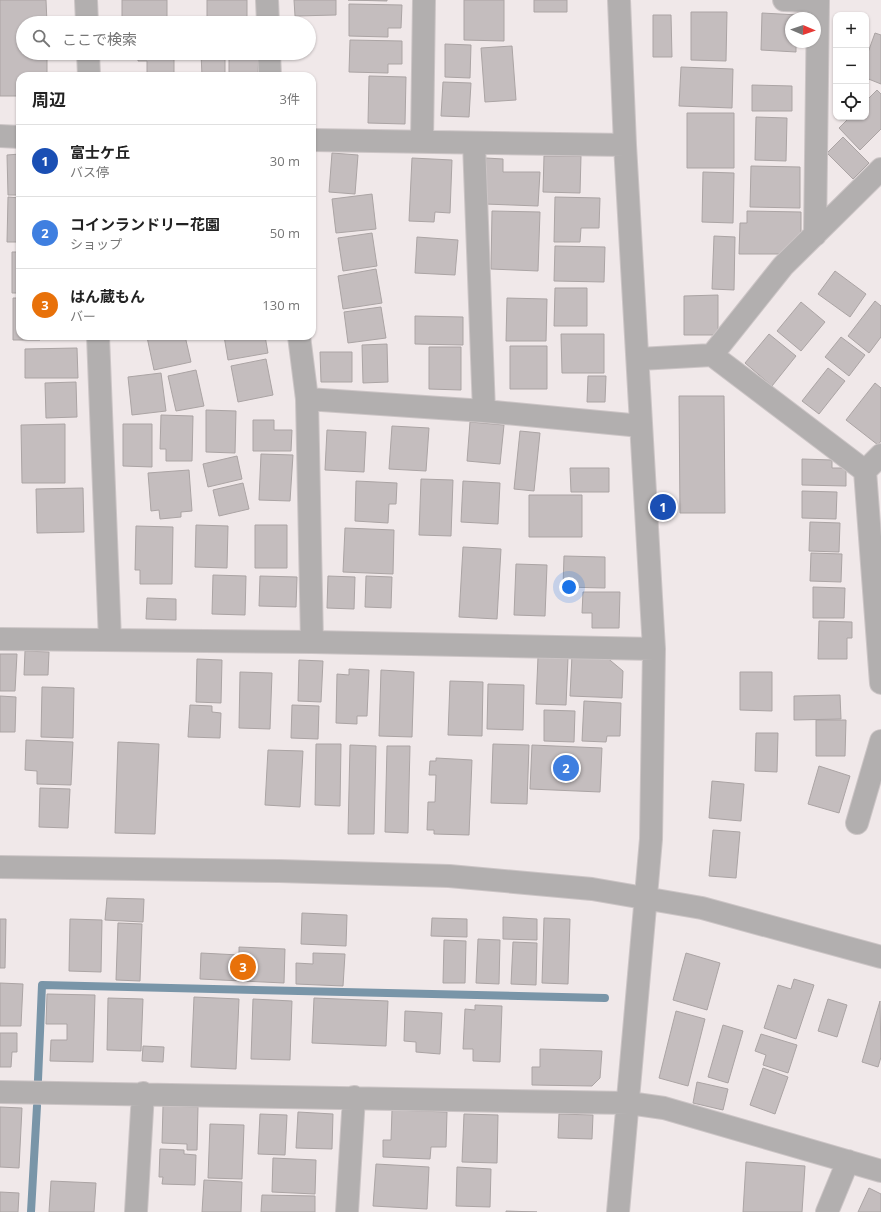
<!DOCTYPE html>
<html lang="ja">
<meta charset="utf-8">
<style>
:root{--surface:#fff;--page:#f2f2f2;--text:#222;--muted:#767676;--line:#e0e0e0;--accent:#2579a9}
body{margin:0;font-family:"Open Sans","Noto Sans JP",sans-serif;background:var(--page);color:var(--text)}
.controls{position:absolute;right:12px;top:12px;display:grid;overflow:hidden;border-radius:8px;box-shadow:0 1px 3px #0004}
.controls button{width:36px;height:36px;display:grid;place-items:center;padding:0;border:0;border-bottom:1px solid var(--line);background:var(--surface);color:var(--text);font:20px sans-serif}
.compass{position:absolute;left:785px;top:12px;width:36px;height:36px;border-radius:50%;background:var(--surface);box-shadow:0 1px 3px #0004;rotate:92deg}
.you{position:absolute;left:569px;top:587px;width:14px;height:14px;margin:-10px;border:3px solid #fff;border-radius:50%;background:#1a73e8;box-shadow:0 0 0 6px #1a73e833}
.badge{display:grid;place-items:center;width:26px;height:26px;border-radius:50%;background:var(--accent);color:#fff;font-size:13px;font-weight:700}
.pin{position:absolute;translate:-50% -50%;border:2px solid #fff;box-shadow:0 1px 4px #0006}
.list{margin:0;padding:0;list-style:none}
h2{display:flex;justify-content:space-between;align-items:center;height:52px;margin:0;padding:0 16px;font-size:17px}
h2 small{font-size:13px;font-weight:400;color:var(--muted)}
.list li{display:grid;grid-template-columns:26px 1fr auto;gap:12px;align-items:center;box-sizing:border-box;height:72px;padding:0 16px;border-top:1px solid var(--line)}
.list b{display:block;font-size:15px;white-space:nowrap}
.list p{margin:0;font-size:13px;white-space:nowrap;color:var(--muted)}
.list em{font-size:13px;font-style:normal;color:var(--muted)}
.icon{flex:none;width:22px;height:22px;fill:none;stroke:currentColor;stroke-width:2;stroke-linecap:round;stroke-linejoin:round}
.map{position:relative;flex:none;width:881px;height:1212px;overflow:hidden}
.search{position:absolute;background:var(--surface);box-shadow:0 1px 3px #0004;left:16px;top:16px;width:300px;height:44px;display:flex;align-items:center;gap:10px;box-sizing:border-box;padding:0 14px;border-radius:22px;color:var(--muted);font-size:15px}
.panel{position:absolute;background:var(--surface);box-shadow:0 1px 3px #0004;left:16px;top:72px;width:300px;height:268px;border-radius:12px}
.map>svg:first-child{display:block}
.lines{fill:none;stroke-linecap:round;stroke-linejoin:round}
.stream{stroke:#7995a8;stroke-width:8}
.building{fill:#c4bdbe;stroke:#aba4a4}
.minor-casing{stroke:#ccc5c6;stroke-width:24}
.minor{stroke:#b2afaf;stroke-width:22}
</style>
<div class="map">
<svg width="881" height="1212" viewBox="0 0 881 1212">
<rect width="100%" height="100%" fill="#f0e8e9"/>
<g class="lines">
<path class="stream" d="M38 1080 42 985 605 998
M31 1212 37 1106"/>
</g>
<path class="building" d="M0 0H46L47 23H23V53H47V76H20V96H0Z
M122 0H167V21L122 22Z
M207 0H247V23H207Z
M294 0H336V15L295 16Z
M348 0H387V1Z
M464 0H504V41L464 40Z
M534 0H567V12H534Z
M349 4 402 5 401 28H388V37L349 36Z
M691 12H727L726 61 691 60Z
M762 13 798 15V18H791V42H796V52L761 50Z
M653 15H671L672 57H653Z
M875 33 881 35V84L866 78V58Z
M350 40 402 41V64H388V73L349 72Z
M445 44 471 45 470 78 445 77Z
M512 46 516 100 485 102 481 48Z
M138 53H174V76H147V61H138Z
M201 53H225V76H202Z
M229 59H258V76H229Z
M681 67 733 69 732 108 679 106Z
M369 76 406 77 405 124 368 123Z
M443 82 471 83 469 117 441 116Z
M752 85 792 86V111H752Z
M877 90 881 94V129L860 150 839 128 850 117H866V101Z
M687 113H734V168H687Z
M756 117 787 118 786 161 755 160Z
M843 137 869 163 853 179 827 153Z
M332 153 358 155 355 194 329 192Z
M20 154V195H8L7 155Z
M544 156H581L580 193 543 192Z
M412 158 452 160 450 213 435 212 434 222 409 221Z
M486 158 503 159V172H540L538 206 485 204Z
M751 166 800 167V208L750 207Z
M703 172 734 173 733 223 702 222Z
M372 194 376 229 336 233 332 199Z
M8 197 20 198V242H7Z
M555 197 600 198 599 228H581L580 242H554Z
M492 211 540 212 538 271 491 269Z
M747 211 801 212V233L779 254H739L740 223H747Z
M372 233 377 266 343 271 338 238Z
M714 236 735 237 734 290 712 289Z
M417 237 458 240 455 275 415 273Z
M555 246 605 247 604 282 554 281Z
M12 252H20V293H12Z
M376 269 382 303 343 309 338 276Z
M835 271 866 294 850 317 818 294Z
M555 288H587V326H554Z
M718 295V335H684V296Z
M13 298H20V336H40V340H13Z
M507 298 547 299 546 341H506Z
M875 301 881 306V337L869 353 848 336Z
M801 302 825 322 801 351 777 331Z
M381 307 386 338 348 343 344 312Z
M415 316 463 317V345L415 344Z
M561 334H604V373H562Z
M769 334 796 356 772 386 745 363Z
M150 336H185L191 362 154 370 147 337Z
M224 336H265L268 353 228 360Z
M841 337 865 355 849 376 825 357Z
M387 344 388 382 363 383 362 345Z
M510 346H547V389H510Z
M429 347H461V390L429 389Z
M77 348 78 378H25V349Z
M320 352H352V382H321Z
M266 359 273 395 238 402 231 366Z
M828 368 845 381 819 414 802 401Z
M196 370 204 406 176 411 168 376Z
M161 373 166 411 132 415 128 377Z
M588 376H606L605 402H587Z
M76 382 77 417 46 418 45 383Z
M875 383 881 388V441L878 445 846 420Z
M679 396H724L725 513H680Z
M206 410 236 411 235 453 206 452Z
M161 415 193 416 192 461H166V449H160Z
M253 420H274V430H292L291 451H253Z
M470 422 504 425 500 464 467 461Z
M65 424V483H22L21 425Z
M123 424H152V467L123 466Z
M392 426 429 428 426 471 389 469Z
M327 430 366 432 364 472 325 470Z
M520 431 540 433 534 491 514 489Z
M261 454 293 455 290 501 259 500Z
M237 456 242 479 208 487 203 464Z
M802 459 832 460V468H846V486L802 485Z
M570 468H609V492H571Z
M189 470 192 511 181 512V517L160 519 159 510 151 511 148 473Z
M421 479 453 480 451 536 419 535Z
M356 481 397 483 396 504H389L388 523 355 521Z
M463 481 500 483 498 524 461 522Z
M243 483 249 509 219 516 213 490Z
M83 488 84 532 37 533 36 489Z
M802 491 837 492 836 519 802 518Z
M529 495H582V537H529Z
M810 522 840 523 839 552 809 551Z
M196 525 228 526 227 568 195 567Z
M255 525H287V568H255Z
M136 526 173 527 172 584H140V570H135Z
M345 528 394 530 393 574 343 572Z
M463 547 501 549 497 619 459 617Z
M811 553 842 554 841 582 810 581Z
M564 556 605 557V588L563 587Z
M516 564 547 565 545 616 514 615Z
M213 575 246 576 245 615 212 614Z
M260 576 297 577 296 607 259 606Z
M328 576 355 577 354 609 327 608Z
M366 576 392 577 391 608 365 607Z
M813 587 845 588 844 618H813Z
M583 592H620L619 628H592V613H582Z
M147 598 176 599V620L146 619Z
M819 621 852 622V638H847V659H818Z
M25 651 49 652 48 675H24Z
M0 654H17L15 691H0Z
M572 655 605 656 623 671 622 698 570 696Z
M538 657 568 658 566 705 536 704Z
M197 659 222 660 221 703 196 702Z
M299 660 323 661 321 702 298 701Z
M349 669 369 670 367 716H357V724L336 723 337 674 349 675Z
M381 670 414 672 412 737 379 736Z
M240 672 272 673 270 729 239 728Z
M740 672H772V711L740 710Z
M450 681 483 682 482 736 448 735Z
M488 684 524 685 523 730 487 729Z
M42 687 74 688 73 738 41 737Z
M840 695 841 719 794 720V696Z
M0 696 16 697 15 732H0Z
M584 701 621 703 620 736H607L606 742 582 741Z
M190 705 212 706V712L221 713 220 738 188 737Z
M292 705 319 706 318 739 291 738Z
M544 710 575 711 574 742 544 741Z
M816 720H846L845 756H816Z
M756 733H778L777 772 755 771Z
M26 740 73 742 71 785 37 784V771L25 770Z
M118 742 159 744 155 834 115 833Z
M316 744H341L340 806 315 805Z
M493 744 529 745 527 804 491 803Z
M350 745 376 746 374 834H348Z
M532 745 602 748 600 792 530 789Z
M387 746H410L408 833 385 832Z
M268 750 303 751 300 807 265 805Z
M436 758 472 760 469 835 434 834V830H427L428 802H435L436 775H429L430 761H436Z
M819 766 850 776 839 813 808 804Z
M712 781 744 784 741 821 709 818Z
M40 788 70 789 68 828 39 827Z
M713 830 740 832 736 878 709 876Z
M107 898 144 899 143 922 105 920Z
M302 913 347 915 346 946 301 944Z
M503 917 537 919V940L503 939Z
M432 918 467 919V937L431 936Z
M544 918 570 919 568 984 542 983Z
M0 919H6L5 968H0Z
M70 919 102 920 101 972 69 971Z
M118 923 142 924 140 981 116 980Z
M478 939 500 940 499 984 476 983Z
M444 940 466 941 465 983H443Z
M513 942 537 943 536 985 511 984Z
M239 947 285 949 284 983 200 979 201 953 239 955Z
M313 953 345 954 343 986 296 984V963L313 964Z
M686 953 720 963 707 1010 673 1000Z
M794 979 814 985 796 1039 764 1028 778 985 791 989Z
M0 983 23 984 21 1026H0Z
M47 994 95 995 93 1062 50 1061 51 1040H67V1024H46Z
M194 997 239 999 236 1069 191 1067Z
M108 998 143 999 141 1051 107 1050Z
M314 998 388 1001 386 1046 312 1043Z
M253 999 292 1001 290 1060 251 1059Z
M828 999 847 1005 837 1037 818 1031Z
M880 1001 881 1057 878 1067 862 1062Z
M475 1005 502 1006 500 1062 473 1061V1049H463L465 1009 475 1010Z
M405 1011 442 1013 440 1054 416 1052V1042L404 1041Z
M676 1011 705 1019 688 1086 659 1078Z
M723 1025 743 1031 728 1083 708 1077Z
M0 1033H17V1052H12L11 1067H0Z
M761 1034 797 1045 788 1073 763 1065 766 1055 755 1051Z
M143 1046 164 1047 163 1062 142 1061Z
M540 1049 602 1051 600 1078 592 1086 532 1085V1067H540Z
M763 1068 788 1077 775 1114 750 1105Z
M697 1082 728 1089 723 1110 693 1103Z
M163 1106 198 1107 197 1150H187V1144L162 1143Z
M0 1107 22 1108 19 1168 0 1167Z
M392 1110 447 1112 446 1147H431L430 1159 383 1157V1140H391Z
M298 1112 333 1114 332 1149 296 1148Z
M260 1114 287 1115 285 1155 258 1154Z
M464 1114 498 1115 497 1163 462 1162Z
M559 1114 593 1115 592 1139 558 1138Z
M210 1124 244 1125 242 1179 208 1178Z
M160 1149 184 1150V1154L196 1155 195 1185 162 1184 163 1177H159Z
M273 1158 316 1160 315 1194 272 1192Z
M746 1162 805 1166 802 1212H743Z
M376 1164 429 1167 427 1209 373 1206Z
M457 1167 491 1169 490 1207 456 1206Z
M204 1180 242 1182 241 1212H202Z
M51 1181 96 1183 94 1212H49Z
M869 1188 881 1194V1212H858Z
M0 1192 19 1193 18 1212H0Z
M262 1195 315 1196V1212H261Z
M506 1211 537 1212H506Z"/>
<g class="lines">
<defs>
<path id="minor" d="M86 0 87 23
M267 0 268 23
M784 0 818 1 815 235
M88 53 89 76
M269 53 270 76
M0 136 20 137
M312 140 625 145
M422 142 424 0
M474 143 484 411
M98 336 110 640
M299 336 307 399 312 642
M712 355 865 471
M639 359 712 355 783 266 881 169
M307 399 484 411 641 426
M881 455 865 471 881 683
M0 639 312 642 654 649
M857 823 881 741
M0 867 279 871 449 876 592 889 702 908 881 957
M0 1092 629 1103 664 1108 881 1171
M136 1212 143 1093
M347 1212 354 1097
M618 1212 651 839 654 649 625 145 619 0
M827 1212 848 1161"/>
</defs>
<use href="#minor" class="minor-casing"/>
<use href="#minor" class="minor"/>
</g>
</svg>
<div class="controls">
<button>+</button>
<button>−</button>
<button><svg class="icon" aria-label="locate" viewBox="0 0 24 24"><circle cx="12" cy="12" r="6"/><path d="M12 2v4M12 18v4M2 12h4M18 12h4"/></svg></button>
</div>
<svg class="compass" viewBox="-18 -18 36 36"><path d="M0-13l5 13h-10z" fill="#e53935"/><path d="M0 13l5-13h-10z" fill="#767676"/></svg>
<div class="you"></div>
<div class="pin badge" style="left:663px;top:507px;background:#1a4fb4">1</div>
<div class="pin badge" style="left:566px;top:768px;background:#3f7fe0">2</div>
<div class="pin badge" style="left:243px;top:967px;background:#e8710a">3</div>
<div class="search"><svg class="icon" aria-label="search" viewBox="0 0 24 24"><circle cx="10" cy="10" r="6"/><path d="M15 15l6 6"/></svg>ここで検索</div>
<section class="panel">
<h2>周辺<small>3件</small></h2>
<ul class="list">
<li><span class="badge" style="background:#1a4fb4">1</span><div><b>富士ケ丘</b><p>バス停</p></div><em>30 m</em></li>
<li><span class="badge" style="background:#3f7fe0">2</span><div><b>コインランドリー花園</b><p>ショップ</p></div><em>50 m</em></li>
<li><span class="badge" style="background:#e8710a">3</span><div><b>はん蔵もん</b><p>バー</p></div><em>130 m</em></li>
</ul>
</section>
</div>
